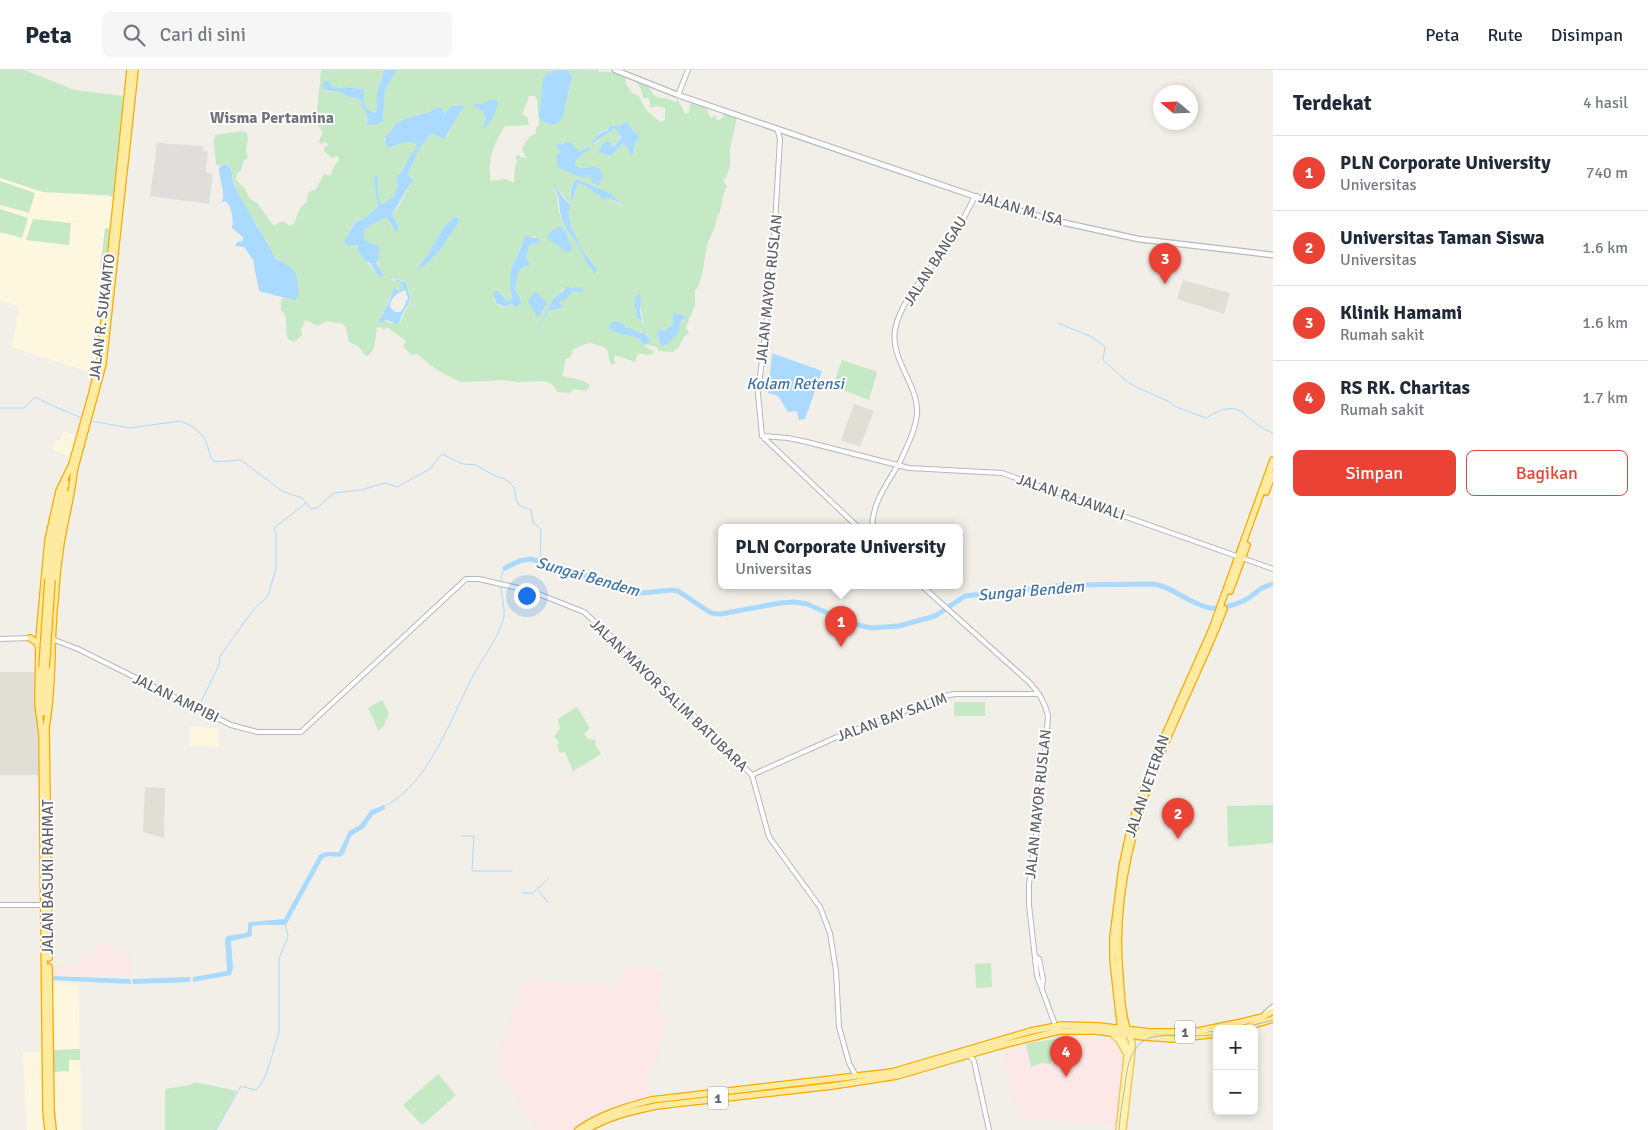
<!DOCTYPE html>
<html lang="id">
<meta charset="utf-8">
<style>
:root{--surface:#fff;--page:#f6f6f7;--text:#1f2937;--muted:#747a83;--line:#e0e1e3;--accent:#ea4335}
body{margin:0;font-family:Signika,sans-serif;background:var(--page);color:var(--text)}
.controls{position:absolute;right:15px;bottom:15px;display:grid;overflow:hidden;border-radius:8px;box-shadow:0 2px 8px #0003}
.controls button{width:45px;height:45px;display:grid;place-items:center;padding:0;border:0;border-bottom:1px solid var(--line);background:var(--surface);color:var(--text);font:25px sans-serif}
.compass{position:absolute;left:1153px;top:15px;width:45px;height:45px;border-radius:50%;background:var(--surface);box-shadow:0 2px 8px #0003;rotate:289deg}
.you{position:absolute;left:526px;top:525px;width:18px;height:18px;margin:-12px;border:4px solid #fff;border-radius:50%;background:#1a73e8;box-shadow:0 0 0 8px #1a73e833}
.badge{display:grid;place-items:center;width:32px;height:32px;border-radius:50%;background:var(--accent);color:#fff;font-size:16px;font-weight:700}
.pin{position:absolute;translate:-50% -41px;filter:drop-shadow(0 1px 2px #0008)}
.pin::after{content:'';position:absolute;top:26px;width:18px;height:15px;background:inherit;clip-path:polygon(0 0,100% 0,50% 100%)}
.popup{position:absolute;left:718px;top:454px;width:245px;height:65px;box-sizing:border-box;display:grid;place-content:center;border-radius:8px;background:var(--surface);filter:drop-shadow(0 1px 4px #0005);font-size:16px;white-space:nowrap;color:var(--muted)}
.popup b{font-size:19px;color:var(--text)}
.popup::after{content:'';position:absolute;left:50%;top:100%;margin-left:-10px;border:10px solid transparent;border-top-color:var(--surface)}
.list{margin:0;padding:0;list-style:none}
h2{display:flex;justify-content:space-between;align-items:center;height:65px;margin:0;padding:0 20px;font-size:21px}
h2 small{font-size:16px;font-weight:400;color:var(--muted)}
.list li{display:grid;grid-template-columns:32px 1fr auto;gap:15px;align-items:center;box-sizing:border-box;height:75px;padding:0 20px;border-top:1px solid var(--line)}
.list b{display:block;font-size:19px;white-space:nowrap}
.list p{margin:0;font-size:16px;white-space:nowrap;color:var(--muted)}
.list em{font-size:16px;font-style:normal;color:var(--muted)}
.actions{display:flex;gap:10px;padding:15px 20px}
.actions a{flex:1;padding:11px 0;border:1px solid var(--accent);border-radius:8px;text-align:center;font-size:18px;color:var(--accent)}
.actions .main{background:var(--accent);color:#fff}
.icon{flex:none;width:28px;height:28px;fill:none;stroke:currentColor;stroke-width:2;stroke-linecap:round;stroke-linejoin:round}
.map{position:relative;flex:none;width:1273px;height:1060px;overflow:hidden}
header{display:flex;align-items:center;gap:30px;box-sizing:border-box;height:70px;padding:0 25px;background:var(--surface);border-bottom:1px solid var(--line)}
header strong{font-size:24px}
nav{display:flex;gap:28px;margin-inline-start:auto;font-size:18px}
.search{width:350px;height:45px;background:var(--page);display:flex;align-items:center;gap:12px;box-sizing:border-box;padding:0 18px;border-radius:8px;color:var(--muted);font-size:19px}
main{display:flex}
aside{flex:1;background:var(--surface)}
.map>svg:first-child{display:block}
.commercial{fill:#fef7e0}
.industrial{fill:#e0deda}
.education{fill:#e1ded6}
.medical{fill:#fce8e6}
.green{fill:#c5e8c5;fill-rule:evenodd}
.water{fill:#aadaff;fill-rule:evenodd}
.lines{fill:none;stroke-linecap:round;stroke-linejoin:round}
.stream{stroke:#aadaff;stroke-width:1}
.river{stroke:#aadaff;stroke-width:5}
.tertiary-casing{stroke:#b5b8bc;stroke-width:6}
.secondary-casing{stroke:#b6babf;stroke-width:7}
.primary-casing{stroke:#f2c960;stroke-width:8}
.trunk-casing{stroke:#f9ab00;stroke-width:8}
.tertiary{stroke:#fff;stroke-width:4}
.secondary{stroke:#fff;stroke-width:4.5}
.primary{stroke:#fff2af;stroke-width:5}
.trunk{stroke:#feeaa1;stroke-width:5.5}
.tram{stroke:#b6b7b8;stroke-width:1}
.trunk-bridge-casing{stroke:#f9ab00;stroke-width:8;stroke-linecap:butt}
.trunk-bridge{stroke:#feeaa1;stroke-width:5.5}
.labels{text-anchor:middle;stroke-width:4;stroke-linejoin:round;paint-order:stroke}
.shield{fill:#fff;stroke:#8f9295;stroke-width:1}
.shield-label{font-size:14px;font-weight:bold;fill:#5f6368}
.street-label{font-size:15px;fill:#5f6368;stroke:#fff}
.neighbourhood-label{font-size:16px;font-weight:bold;fill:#70757a;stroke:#fff}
.water-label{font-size:16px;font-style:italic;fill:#4174aa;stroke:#fff}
</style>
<header>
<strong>Peta</strong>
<div class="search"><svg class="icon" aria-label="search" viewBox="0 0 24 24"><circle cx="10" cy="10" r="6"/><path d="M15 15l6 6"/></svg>Cari di sini</div>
<nav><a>Peta</a><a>Rute</a><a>Disimpan</a></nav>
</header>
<main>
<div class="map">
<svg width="1273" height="1060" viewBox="0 0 1273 1060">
<rect width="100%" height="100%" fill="#f1efe8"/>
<path class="commercial" d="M0 108 43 122 114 127 95 304 11 277 20 237 0 230Z
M63 361 79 366 72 387 53 380 56 370H60Z
M190 657 218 658V677L190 676Z
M50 913 78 914 82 1060H55L53 1043Z
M23 982H43L47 1060H27Z"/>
<path class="industrial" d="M157 73 203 76V81H208L206 102 213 105 209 134 150 126Z"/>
<path class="education" d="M1183 210 1230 223 1224 244 1177 229Z
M854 334 874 341 860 377 841 370Z
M0 602H38V677L40 705H0Z
M145 717 165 718 164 768 143 762Z"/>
<path class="medical" d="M99 872H113V881H130V906L50 904V896L76 895V888L96 887Z
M627 895 663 903 657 941 666 943 657 993 647 1003 650 1027 629 1032 602 1043 573 1060H537L504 1009 498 994 502 975 523 915 526 912 537 910 615 916 624 904Z
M1090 966 1114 969 1120 978 1123 987 1117 1056 1025 1048 1018 1045 1003 981 1026 975 1031 997 1042 993 1051 994V991H1061L1063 994 1057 982V973H1064V967Z"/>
<path class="green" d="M0 0H25L74 20 124 26 114 127 108 125 43 122 0 108Z
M321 0H384L381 8 377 27 379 29 377 41 375 43 367 39 363 31 364 22 361 18C356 20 354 18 349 17 345 16 343 18 339 17L336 19 331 16 330 11 323 13 322 19 323 21 340 22 347 26 361 31 366 41V52L370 55 380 54 383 52 385 20 397 0H565L551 2 541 28 539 48 545 53 555 55C561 42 577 13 568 0H598L599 2C606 0 618 4 626 8V14L632 23 639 26 646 40 660 52 665 50V38L657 36 650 38V31L648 28H643L641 19 636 12 648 17 656 27 669 29 675 32 678 30 685 44 689 43 690 33 706 37 710 47 713 48V46L715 45 717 50 722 49 724 44 737 48 730 79V96L726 108H724L723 110 727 116 723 126 720 142 716 149V154L707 175 702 205 697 219H695V235L686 257 689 264 684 266 679 277 673 282 658 281 657 277 648 275 645 277 654 281 653 284 647 285 638 283 635 292 615 285 614 288 615 293 613 295 611 294C608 289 610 284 606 278 587 271 590 272 572 280L571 286 565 290 563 306 581 310 590 315 586 321 573 319 570 323 557 322 553 315 545 311 519 312 501 310 489 311 460 312 437 300 417 284 411 285 403 276 406 271 387 257 384 260 381 257 377 258 374 278 368 286 365 285 359 277 349 272 346 258 343 254 327 251 318 256 305 250 301 260 302 265 294 272 288 269C284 259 290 249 281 240V230L283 228 296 231 299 216 297 215C298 196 287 199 277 189 268 181 263 166 257 155 250 144 242 133 237 121 233 112 233 103 229 95L223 94 220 96 216 94 214 70 215 65 243 61 247 63C250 72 243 77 248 88L244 90 241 101 237 103 236 110 245 119 250 129 257 133 274 156 280 152H284L291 156C300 148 295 139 307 132L308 123 316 119 324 104 330 106 335 95 339 90 338 86 332 88 324 81V78L328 75 326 72 320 74 319 71 323 63 316 53ZM529 26H535L537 29 539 56 536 58V63L529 67 522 79 527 88 520 87 519 84 515 87 518 90 515 95 514 113 506 109 491 111C486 92 495 71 505 56L529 55 527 47 522 45ZM465 35 447 66 443 69 432 63 421 76 408 103 413 109 399 136 392 143 393 159 388 149 385 148 369 156 364 160V168L380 180C376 191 378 198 385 207L384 208 378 206C371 197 366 189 358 181V177L345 174 344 171 356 150C364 150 375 144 378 137 379 136 379 129 378 128L380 133 384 134C390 130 397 123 398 116 398 113 397 110 398 107 399 103 413 81 417 78L415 73C407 71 397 74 391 79L385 72 384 69C393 54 412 45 428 43L430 41 441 37 443 42 446 43 451 36ZM627 51 634 62 640 66 635 74V83L631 85 627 77 623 73 611 86 602 84 600 78 603 73 609 72 613 78C620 67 622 69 615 57L595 74 592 72 601 62 608 59 609 56H621ZM569 72 580 82 589 75 591 77 577 89 575 95 581 98 597 97 603 106 599 116 592 113 590 105 585 106 557 97V89L555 86 560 84 561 82 556 76 559 73 564 74ZM576 109 610 123 613 128 621 134 620 135 609 128 604 130C596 123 587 116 578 113L574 129 569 126 574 111ZM553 118H557L571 135 569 144 571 158 575 163 582 180 597 199 598 204C584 195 582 179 574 168 573 167 571 167 570 166 566 161 558 142 558 136 557 129 559 123 553 118ZM456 146 459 147V152C444 173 438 186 416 200L430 181 444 156ZM535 166 541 173H535L529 177 526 187 529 196 523 197 517 204 518 207 515 220 522 230 517 238 512 234 507 237C501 238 496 234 493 229L500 222 508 231 512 229 510 217V202L523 171 529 167ZM393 208 405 211C406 216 410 221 411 226 412 235 402 243 400 253H391L379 249 385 241 390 226 397 218 400 220 403 218 399 211 391 210ZM571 217 578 219V221L572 222 567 229H563L560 231V233L563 236 562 238 549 241 536 263 553 229 563 219ZM641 227C639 240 644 250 644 263L650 269 646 275H643C638 265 624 264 614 262L625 257 639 263 643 262 642 251C632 245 634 235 641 227ZM675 243 686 247 685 250C676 255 674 269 665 276L659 272 657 266 662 260 665 262 666 259 673 255Z
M0 111 35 123 29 143 0 135Z
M0 139 28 148 22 168 0 162Z
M33 149 71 153 69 175 26 170Z
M105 158 111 159 106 204H104V200L100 199Z
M842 290 877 302 869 330 833 316Z
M382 630 389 643 384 655 379 661 368 638Z
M954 632H985V646H954Z
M577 637 590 658 584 664 588 669 596 670 595 675 601 684 573 701 565 682 560 683 557 676 559 672 554 666 560 659 558 649Z
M1273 735V773L1228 777 1227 736Z
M991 893 992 917 976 918 975 894Z
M1064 967V973H1057V982H1064L1063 994H1061L1060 991H1051V994L1042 993 1031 997 1026 974Z
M80 979V990H69V1001L52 1002V980Z
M438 1004 456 1025 422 1055 403 1035Z
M195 1012 237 1021 216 1060H165V1019L190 1015Z"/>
<path class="water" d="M384 0H397L385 20 383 51C380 55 372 56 367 54L366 41 363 39 362 33 360 30 347 26 340 22 322 20 323 12 329 10 331 16C336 19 341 17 346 17 353 17 356 20 363 18L364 22 363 31 367 39 375 43 377 41V23Z
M568 0 572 7 563 45 561 50 555 55 545 53 539 48V44L543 9C548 0 559 0 568 0Z
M493 29 498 32C498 40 490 55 483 58L486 47 483 42 473 34H481Z
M465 35 445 68 443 69 432 63 421 76 408 103 413 110C405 120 401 133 392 143L398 155V161H395L388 149 385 148 369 156 364 160V168L370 173 378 175 380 180 377 194 385 208 378 206 370 193 366 191 358 181V176L346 175 344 171 356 151C365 150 372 143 378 137L374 107 376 105 378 107V121L380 133 384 134 393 127 398 116 396 110 397 107C405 99 408 85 417 78L415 73C406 70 397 75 389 79L385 72V67C389 64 392 58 396 54 402 49 420 44 428 43L431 40 441 37 443 42 446 43 451 36Z
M627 51 634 62 640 66 635 74 634 84 631 85 627 77 623 73 611 86 599 83V80L604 72H610L613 78 621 67 615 58 593 74 592 72 600 63 608 60 609 56H621Z
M565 72H570L580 82 590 75V78L577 89 575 95C582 101 591 95 599 98L603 106 599 116 592 113 590 105 582 108 557 97V89L555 86 561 82 556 76 559 73 564 74Z
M224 94C234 96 231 103 233 111 234 115 236 119 238 123L276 189 289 196 296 203 299 220 296 231 259 221 253 190 244 177 235 176 237 172 242 171 243 167 232 158C234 150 232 136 225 131L222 132C226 124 219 109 219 98Z
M576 109 610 123 621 134 609 128 604 130C596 123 588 117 578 113L573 130 571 129C569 125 573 112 576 109Z
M555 116C560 122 565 131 571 135L569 143 571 158 575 163 582 180 597 199V204C585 196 582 180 574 169 573 167 570 166 569 164 565 158 563 152 561 146 558 136 561 124 553 117Z
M456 146 459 148V152C447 169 436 191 416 200L430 181 444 156Z
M559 156 562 157 569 170 572 180 568 183 547 168 548 164Z
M526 165 530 167 538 168 541 173H535L529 177 526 187 530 196 523 197 517 204 518 206 515 220 522 231 517 238 512 234 505 237 496 233 493 224 495 221H498L508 231 512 229 510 217V202Z
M391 208 406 212C410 231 415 224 403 243 400 248 401 251 398 254L386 250 382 253 378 251C386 242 389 230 394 218L400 220 403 218 400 212ZM405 220 408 228 403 239 400 242H395L390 237C390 228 397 223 405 220Z
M567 217 583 218 584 220 581 222C572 220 572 222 567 229L560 231V233L563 236 562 238 549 241 535 264 553 229Z
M535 221 547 232 539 247H537L528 231Z
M640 224C642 231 639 238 641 246 642 252 644 256 644 263L650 269 649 273 643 275C637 261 618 269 609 257L611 253C618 250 622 252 626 258H631L639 263H642L643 260 642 251 637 248 635 238V227Z
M673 243 683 245 686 248 681 252 678 263 666 275H661L659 272 657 263 661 259 665 262 666 259 673 255Z
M772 283 822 301 805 349 799 350 797 341 788 342 778 326 768 323Z
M384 735 385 739 373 745 364 758 351 766 344 784 340 787 329 786 323 788 286 855H266L265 851V855L252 856V865L249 867 231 871 233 898 231 905 193 912V907L227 901 225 869 227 866 246 863 248 861V853L250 852 284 849 319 785 326 782H339L349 761 360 755 371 740Z
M50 906 130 909 131 914 50 910Z
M190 907V912L133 914 132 909Z"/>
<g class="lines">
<path class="stream" d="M1058 253 1092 267 1105 277 1103 290 1124 309 1134 316 1170 332 1176 337 1206 348C1244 324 1242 352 1273 363
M0 338H24L35 327 53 336 82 348
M91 351 130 358 180 351C189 354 201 361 205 370 209 378 209 386 214 392L241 390 282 421 302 428 311 439 317 438 334 423 361 420 385 413 397 417 430 399 442 384 463 394 476 395 495 406 505 409 514 417 516 430 520 436 531 440 533 453 541 459 540 492
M501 512V507L505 498
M200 634 219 595 220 586 254 539 268 526 276 498V465L274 458 306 433
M385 736C430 713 451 647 474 604 482 589 502 562 504 546 505 537 501 526 501 516
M461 766H474L472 801H512
M539 821 548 833
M522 823H533L548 809
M216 1060 241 1016 255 1020 259 1017 266 1005 279 962V889L288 866 285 854"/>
<path class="river" d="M505 498 519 491 531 489 642 523 672 520 678 521 711 543 721 544 780 533 794 532 807 534 850 553 871 558 899 556 935 546 965 526 1066 515 1153 514C1174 517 1189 534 1210 538 1222 539 1240 534 1250 527 1258 521 1263 516 1273 514"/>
<defs>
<path id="tertiary" d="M678 25 688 0
M777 58 780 69 772 204 758 324 762 366 859 458
M762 366 788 368 807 372 909 398 1002 403 1273 499
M899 394C906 378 915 362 917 344 919 315 890 290 895 260 900 230 930 201 947 176 957 162 965 146 973 130L977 126
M872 458C872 434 886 415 898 395
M922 516 1029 612C1039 623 1045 632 1048 646L1041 730 1029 814V835L1037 906 1054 952
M0 569 30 568
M52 569 78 579 231 655 257 662H301L466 509H479L531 521 584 542 655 606 752 705 769 767 820 837 830 863 836 901 839 957 849 993 856 1006
M752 705 839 666 944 626 955 624H1039
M0 835H44
M1035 886 1039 889 1043 909 1042 917
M967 985 971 987 974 991 989 1060"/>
<path id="secondary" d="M615 0 678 25 997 134 1052 150 1138 169 1273 185
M1265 944 1273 937"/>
<path id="primary" d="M1111 963 1119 970 1125 981
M1119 1060 1127 986V977L1122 965
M1123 1060 1132 981V972L1129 966"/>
<path id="trunk" d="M1266 422 1273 403
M48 509 53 464 66 413
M52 510 57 465 67 424
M1230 521 1247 475
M30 568 36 572 39 577
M42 598V643
M46 598V643
M49 888 46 657C54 616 50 573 55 530 56 511 58 492 61 473 65 449 72 425 74 401L103 294 135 0
M49 897 51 1040 53 1060
M1241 959 1273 949
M1121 961 1113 890V867L1122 797 1131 755 1152 694 1212 559 1273 390
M1128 962C1122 944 1121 925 1120 906 1112 828 1134 746 1165 674 1184 629 1206 585 1224 539
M48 1060 46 1040 45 946 42 665 38 634 39 568 48 470 59 421 72 394 92 323 100 290 130 0
M578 1060C599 1045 625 1037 651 1030L892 1002 1031 961 1062 955 1098 956 1150 962H1193L1242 952 1262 947 1273 941
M586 1060C608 1047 632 1041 656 1036L832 1016 897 1006 999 976 1059 961H1095L1144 967 1173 969 1217 964"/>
</defs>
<use href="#tertiary" class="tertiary-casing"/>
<use href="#secondary" class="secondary-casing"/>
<use href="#primary" class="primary-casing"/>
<use href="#trunk" class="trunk-casing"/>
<use href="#tertiary" class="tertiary"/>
<use href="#secondary" class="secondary"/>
<use href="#primary" class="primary"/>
<use href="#trunk" class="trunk"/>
<path class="tram" d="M1238 959 1273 950
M1119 1060C1120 1047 1122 1034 1124 1022 1127 998 1129 969 1159 966 1178 964 1198 968 1217 964"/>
<defs>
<path id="trunk-bridge" d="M42 598 48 509
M46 598 52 510"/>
</defs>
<use href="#trunk-bridge" class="trunk-bridge-casing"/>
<use href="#trunk-bridge" class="trunk-bridge"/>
</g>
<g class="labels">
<g class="shield">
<rect x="1175" y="950.5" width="20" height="23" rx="4"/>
<rect x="708" y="1016.5" width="20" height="23" rx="4"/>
</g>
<g class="shield-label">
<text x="1185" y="967">1</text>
<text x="718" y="1033">1</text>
</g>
<g class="street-label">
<text transform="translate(1021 139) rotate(16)" y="5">JALAN M. ISA</text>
<text transform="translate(935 191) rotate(-57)" y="5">JALAN BANGAU</text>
<text transform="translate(769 219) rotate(-84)" y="5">JALAN MAYOR RUSLAN</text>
<text transform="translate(102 247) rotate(-83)" y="5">JALAN R. SUKAMTO</text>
<text transform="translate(1071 427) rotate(19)" y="5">JALAN RAJAWALI</text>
<text transform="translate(669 625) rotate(44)" y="5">JALAN MAYOR SALIM BATUBARA</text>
<text transform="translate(176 628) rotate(26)" y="5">JALAN AMPIBI</text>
<text transform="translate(892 647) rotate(-20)" y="5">JALAN BAY SALIM</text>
<text transform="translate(1147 716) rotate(-71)" y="5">JALAN VETERAN</text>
<text transform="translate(1038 734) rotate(-84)" y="5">JALAN MAYOR RUSLAN</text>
<text transform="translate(48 807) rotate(-90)" y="5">JALAN BASUKI RAHMAT</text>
</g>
<g class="neighbourhood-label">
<text x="272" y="53">Wisma Pertamina</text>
</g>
<g class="water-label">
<text x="795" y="319">Kolam Retensi</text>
<text transform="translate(588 506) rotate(16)" y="6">Sungai Bendem</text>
<text transform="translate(1031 520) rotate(-5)" y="6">Sungai Bendem</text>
</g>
</g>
</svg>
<div class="controls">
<button>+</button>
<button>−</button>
</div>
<svg class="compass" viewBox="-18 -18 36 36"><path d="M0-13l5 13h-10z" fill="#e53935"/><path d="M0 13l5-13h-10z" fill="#747a83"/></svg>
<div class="you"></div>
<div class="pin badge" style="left:841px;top:577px">1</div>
<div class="popup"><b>PLN Corporate University</b>Universitas</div>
<div class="pin badge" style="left:1178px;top:769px">2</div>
<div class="pin badge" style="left:1165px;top:214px">3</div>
<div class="pin badge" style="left:1066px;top:1007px">4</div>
</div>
<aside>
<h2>Terdekat<small>4 hasil</small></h2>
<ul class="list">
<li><span class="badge">1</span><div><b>PLN Corporate University</b><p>Universitas</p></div><em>740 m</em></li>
<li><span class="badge">2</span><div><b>Universitas Taman Siswa</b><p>Universitas</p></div><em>1.6 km</em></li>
<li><span class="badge">3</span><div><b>Klinik Hamami</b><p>Rumah sakit</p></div><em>1.6 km</em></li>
<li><span class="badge">4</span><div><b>RS RK. Charitas</b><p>Rumah sakit</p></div><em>1.7 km</em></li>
</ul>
<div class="actions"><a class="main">Simpan</a><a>Bagikan</a></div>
</aside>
</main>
